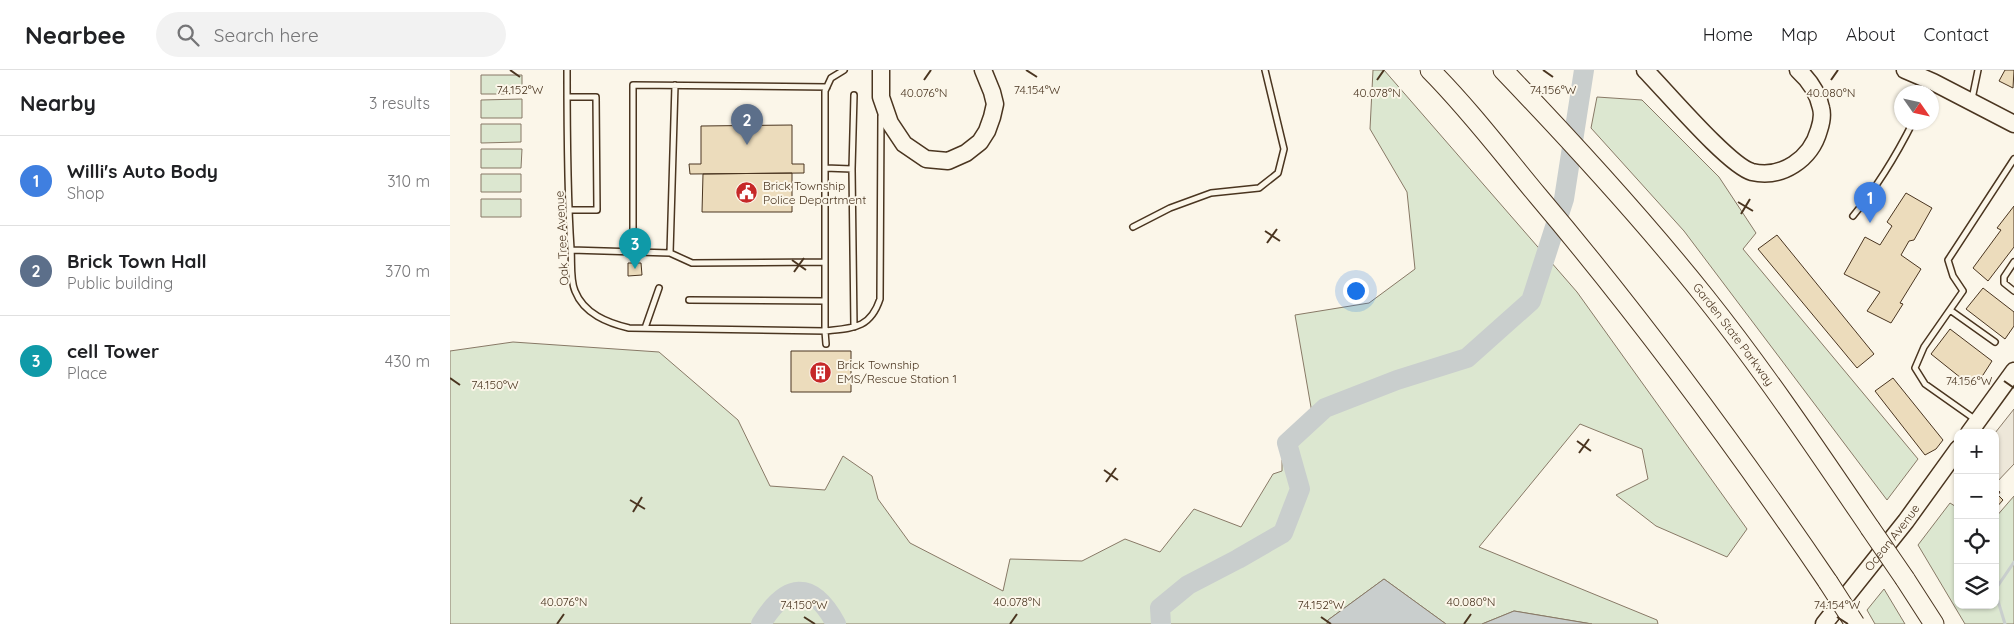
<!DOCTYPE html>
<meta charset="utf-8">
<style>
:root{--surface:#fff;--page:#f2f2f2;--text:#202124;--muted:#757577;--line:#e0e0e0;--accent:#c62828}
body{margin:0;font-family:Quicksand,sans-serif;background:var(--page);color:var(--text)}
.controls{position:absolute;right:15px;bottom:15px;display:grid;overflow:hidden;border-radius:10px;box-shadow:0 1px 4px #0004}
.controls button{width:45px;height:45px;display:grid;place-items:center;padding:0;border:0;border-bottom:1px solid var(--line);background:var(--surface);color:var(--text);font:25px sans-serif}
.compass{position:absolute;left:1444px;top:15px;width:45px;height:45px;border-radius:50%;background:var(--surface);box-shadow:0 1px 4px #0004;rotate:124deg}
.you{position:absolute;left:905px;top:220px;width:18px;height:18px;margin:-12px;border:4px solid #fff;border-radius:50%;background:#1a73e8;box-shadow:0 0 0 8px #1a73e833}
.badge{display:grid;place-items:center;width:32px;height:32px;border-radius:50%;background:var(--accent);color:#fff;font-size:16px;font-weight:700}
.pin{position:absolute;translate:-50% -41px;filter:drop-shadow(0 1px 2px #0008)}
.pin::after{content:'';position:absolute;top:26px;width:18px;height:15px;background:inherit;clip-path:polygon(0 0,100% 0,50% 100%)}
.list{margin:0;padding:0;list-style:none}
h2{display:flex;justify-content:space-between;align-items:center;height:65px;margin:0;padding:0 20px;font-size:21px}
h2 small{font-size:16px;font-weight:400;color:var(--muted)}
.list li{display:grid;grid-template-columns:32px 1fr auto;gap:15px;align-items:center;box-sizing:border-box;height:90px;padding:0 20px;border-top:1px solid var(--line)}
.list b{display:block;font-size:19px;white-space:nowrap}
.list p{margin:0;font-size:16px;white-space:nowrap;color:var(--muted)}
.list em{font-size:16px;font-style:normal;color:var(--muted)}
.icon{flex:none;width:28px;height:28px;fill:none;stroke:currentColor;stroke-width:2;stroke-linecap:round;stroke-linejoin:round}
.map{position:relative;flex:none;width:1564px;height:554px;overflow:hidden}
header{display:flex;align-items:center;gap:30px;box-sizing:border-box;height:70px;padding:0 25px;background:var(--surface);border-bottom:1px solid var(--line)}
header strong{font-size:24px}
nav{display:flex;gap:28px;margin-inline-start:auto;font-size:18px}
.search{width:350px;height:45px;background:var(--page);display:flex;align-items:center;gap:12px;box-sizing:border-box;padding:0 18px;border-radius:28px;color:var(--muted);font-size:19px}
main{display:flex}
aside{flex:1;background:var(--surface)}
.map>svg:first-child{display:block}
.green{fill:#dce7d0;stroke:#887966}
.parking{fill:#ede7d9;stroke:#887966}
.water{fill:#c9cecd;stroke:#887966}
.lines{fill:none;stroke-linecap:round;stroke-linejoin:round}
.stream{stroke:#c9cecd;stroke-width:3}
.river{stroke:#c9cecd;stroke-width:20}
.building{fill:#ecdcbc;stroke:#4a3520}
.lane-casing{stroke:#4a3520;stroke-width:8}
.primary-casing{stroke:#4a3520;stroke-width:19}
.highway-casing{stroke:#4a3520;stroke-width:21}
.lane{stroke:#fbf6e9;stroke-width:5}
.primary{stroke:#fbf6e9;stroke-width:16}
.highway{stroke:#fbf6e9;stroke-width:19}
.highway-bridge-casing{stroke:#4a3520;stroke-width:21;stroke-linecap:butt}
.highway-bridge{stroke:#fbf6e9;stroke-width:19}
.ticks{fill:none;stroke:#4a3520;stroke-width:2}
.labels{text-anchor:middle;stroke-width:4;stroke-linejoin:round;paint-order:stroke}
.poi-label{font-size:12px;fill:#4a3520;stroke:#fbf6e9;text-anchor:start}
.street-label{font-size:12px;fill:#4a3520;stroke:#fbf6e9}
.ticks-label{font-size:12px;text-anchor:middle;fill:#4a3520;stroke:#fbf6e9;stroke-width:4;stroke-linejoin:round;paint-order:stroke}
</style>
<header>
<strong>Nearbee</strong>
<div class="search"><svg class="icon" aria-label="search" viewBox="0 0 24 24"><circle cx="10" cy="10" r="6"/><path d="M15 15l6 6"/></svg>Search here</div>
<nav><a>Home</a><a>Map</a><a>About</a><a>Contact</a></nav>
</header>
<main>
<aside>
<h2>Nearby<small>3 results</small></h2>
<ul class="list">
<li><span class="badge" style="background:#3f7fe0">1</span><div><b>Willi's Auto Body</b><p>Shop</p></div><em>310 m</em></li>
<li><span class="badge" style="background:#5c6f8a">2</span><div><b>Brick Town Hall</b><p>Public building</p></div><em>370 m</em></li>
<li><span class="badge" style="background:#0f9aa8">3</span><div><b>cell Tower</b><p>Place</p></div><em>430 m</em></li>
</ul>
</aside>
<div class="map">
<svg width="1564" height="554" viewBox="0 0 1564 554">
<rect width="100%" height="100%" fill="#fbf6e9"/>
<path class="green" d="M923 0H934L1127 222 1297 459 1277 487 1206 456 1166 425 1198 409 1192 379 1130 354 1029 477 1207 550 1208 554H1142L1064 541 1032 554H996L934 509 878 550 877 554H0V281L63 272 209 282 288 350 320 416 375 420 393 386 422 406 428 429 460 473 553 521 560 489 632 491 675 469 710 482 744 439 791 457 823 404 832 401V390L862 343 845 245 919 233 965 199 957 122 920 59Z
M31 5H72V24H31Z
M1147 27 1192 30 1269 107 1306 163 1293 179 1468 389 1437 430 1234 161 1141 58Z
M72 29V48H31V30Z
M31 54H71V72L31 73Z
M31 79H72L71 98H31Z
M31 104H71V122H31Z
M31 129H71V147H31Z
M1564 426V554H1515L1468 475 1500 433 1508 438V535H1545V448Z
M1434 519 1455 554H1425L1417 540Z"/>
<path class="parking" d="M1564 339V394L1545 414V363Z"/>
<path class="water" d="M934 509 996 554H877L878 550Z
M1064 541 1142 554H1032Z"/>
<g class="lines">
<path class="stream" d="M1545 520 1564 492
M1545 521 1555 554"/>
<path class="river" d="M311 554C336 513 362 509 386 554
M711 554 710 538 738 515 788 489 833 463 850 419 837 373 875 338 947 310 1017 288 1081 231 1114 129 1134 0"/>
</g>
<path class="building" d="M1555 0H1564L1563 18 1549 11Z
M342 55V94H354V103L240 104 239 94H251V56Z
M342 103V142H252L253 104Z
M1456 123 1482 138 1464 170 1459 171 1451 185 1471 199 1450 233 1453 234 1441 253 1417 241 1430 222 1394 204 1415 167 1430 175 1442 156 1437 152Z
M1564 136V177L1538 211 1523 198 1551 160 1547 158Z
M1327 165 1424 284 1407 298 1308 179Z
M178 193H191L192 205 178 206Z
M1533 218 1564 242V256L1555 269 1516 239Z
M1500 259 1542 291 1533 305 1521 316 1481 284Z
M341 281H401V322H341Z
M1443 308 1493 370 1486 379 1475 385 1425 321Z
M1545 418 1550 422 1548 425 1553 430 1545 439Z"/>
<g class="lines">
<defs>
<path id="lane" d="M117 0C117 60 117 120 121 179 122 192 120 210 125 221 134 244 158 253 179 258L375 261C403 258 420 259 430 229L431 46
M117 27H146L147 140H119
M1522 29 1528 0
M375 98 402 99 404 25
M402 99 404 257
M1403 146C1427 117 1446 86 1463 52
M683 157 720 138 761 123 809 118 828 103 834 79 815 0
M121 180 220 183 225 15
M183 181V15L377 17
M220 183 242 193 375 192
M1564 192 1554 207V213L1564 221
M239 230 375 231
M1500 240 1545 272
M195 258 209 218
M376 274 375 261V21L381 8 394 0
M1526 350 1475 314 1465 298 1474 277 1513 221 1503 206 1498 190 1564 89"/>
<g id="primary">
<path d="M431 0V27L440 53 454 74 476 89 498 91 516 83 530 72 537 61 542 47 545 34 542 22 533 0"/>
<path d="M1195 0C1215 20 1279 96 1302 102 1332 109 1361 89 1369 60 1371 54 1373 45 1371 38 1368 23 1359 10 1348 0"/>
<path d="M1455 0 1483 12 1564 54"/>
<path d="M1519 363 1564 301"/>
<path id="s1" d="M1374 554 1456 451 1508 379"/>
</g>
<g id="highway">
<path d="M980 0C1019 39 1053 84 1088 126 1192 249 1287 378 1378 512"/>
<path id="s2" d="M1053 0C1123 73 1192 148 1255 227 1314 301 1367 380 1420 458"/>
<path d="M1455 509 1484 554"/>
</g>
</defs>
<use href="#lane" class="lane-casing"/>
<use href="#primary" class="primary-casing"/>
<use href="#highway" class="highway-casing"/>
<use href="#lane" class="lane"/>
<use href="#primary" class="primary"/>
<use href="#highway" class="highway"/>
<defs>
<path id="highway-bridge" d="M1420 458 1455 509
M1378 512 1405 554"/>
</defs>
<use href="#highway-bridge" class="highway-bridge-casing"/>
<use href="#highway-bridge" class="highway-bridge"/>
</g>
<path class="ticks" d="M60 0 70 7M576 0 587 7M1093 0 1103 7M474 10 481 0M927 10 934 0M1381 10 1388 0M1288 132 1303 141M1291 144 1300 129M815 161 830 171M817 173 827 159M342 190 356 200M344 202 354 188M0 308 10 315M1554 311 1564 318M1127 371 1141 381M1129 383 1139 369M654 400 668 410M656 412 666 398M180 430 195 439M183 442 192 427M354 547 365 554M871 547 881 554M1387 547 1398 554M107 554 114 544M560 554 567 544M1014 554 1021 544"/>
<defs>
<symbol id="civic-disc" viewBox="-11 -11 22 22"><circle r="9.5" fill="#c62828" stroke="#fbf6e9"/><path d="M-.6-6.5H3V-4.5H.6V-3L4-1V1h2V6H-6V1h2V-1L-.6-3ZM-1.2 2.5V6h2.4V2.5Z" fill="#fff"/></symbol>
<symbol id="building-disc" viewBox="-11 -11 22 22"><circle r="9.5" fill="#c62828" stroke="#fbf6e9"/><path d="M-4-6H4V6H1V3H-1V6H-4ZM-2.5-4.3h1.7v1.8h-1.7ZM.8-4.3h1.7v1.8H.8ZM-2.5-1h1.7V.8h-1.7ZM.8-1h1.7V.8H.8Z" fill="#fff"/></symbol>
</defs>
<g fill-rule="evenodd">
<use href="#civic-disc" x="284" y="110" width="25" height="25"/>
<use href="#building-disc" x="358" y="290" width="25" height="25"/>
</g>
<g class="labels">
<g class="poi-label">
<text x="313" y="120">Brick Township<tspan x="313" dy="14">Police Department</tspan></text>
<text x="387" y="299">Brick Township<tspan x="387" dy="14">EMS/Rescue Station 1</tspan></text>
</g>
<g class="street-label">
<text transform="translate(112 168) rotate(-93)" y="4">Oak Tree Avenue</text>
<text dy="4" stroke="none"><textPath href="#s2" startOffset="351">Garden State Parkway</textPath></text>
<text dy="4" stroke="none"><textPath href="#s1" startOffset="110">Ocean Avenue</textPath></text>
</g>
</g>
<g class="ticks-label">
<text x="70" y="24">74.152°W</text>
<text x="587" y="24">74.154°W</text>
<text x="1103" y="24">74.156°W</text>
<text x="1381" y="27">40.080°N</text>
<text x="474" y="27">40.076°N</text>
<text x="927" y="27">40.078°N</text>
<text x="1519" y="315">74.156°W</text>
<text x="45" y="319">74.150°W</text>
<text x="114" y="536">40.076°N</text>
<text x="567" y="536">40.078°N</text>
<text x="1021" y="536">40.080°N</text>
<text x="354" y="539">74.150°W</text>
<text x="871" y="539">74.152°W</text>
<text x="1387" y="539">74.154°W</text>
</g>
</svg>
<div class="controls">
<button>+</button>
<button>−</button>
<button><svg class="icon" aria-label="locate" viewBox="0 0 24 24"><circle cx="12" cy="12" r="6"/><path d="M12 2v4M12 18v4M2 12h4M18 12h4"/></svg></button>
<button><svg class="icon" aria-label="layers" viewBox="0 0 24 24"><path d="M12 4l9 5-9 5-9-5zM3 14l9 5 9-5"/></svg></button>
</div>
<svg class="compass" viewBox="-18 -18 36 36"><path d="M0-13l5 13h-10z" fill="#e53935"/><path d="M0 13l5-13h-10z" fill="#757577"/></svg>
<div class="you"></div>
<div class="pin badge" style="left:1420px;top:153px;background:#3f7fe0">1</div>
<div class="pin badge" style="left:297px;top:75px;background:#5c6f8a">2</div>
<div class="pin badge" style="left:185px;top:199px;background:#0f9aa8">3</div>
</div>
</main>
